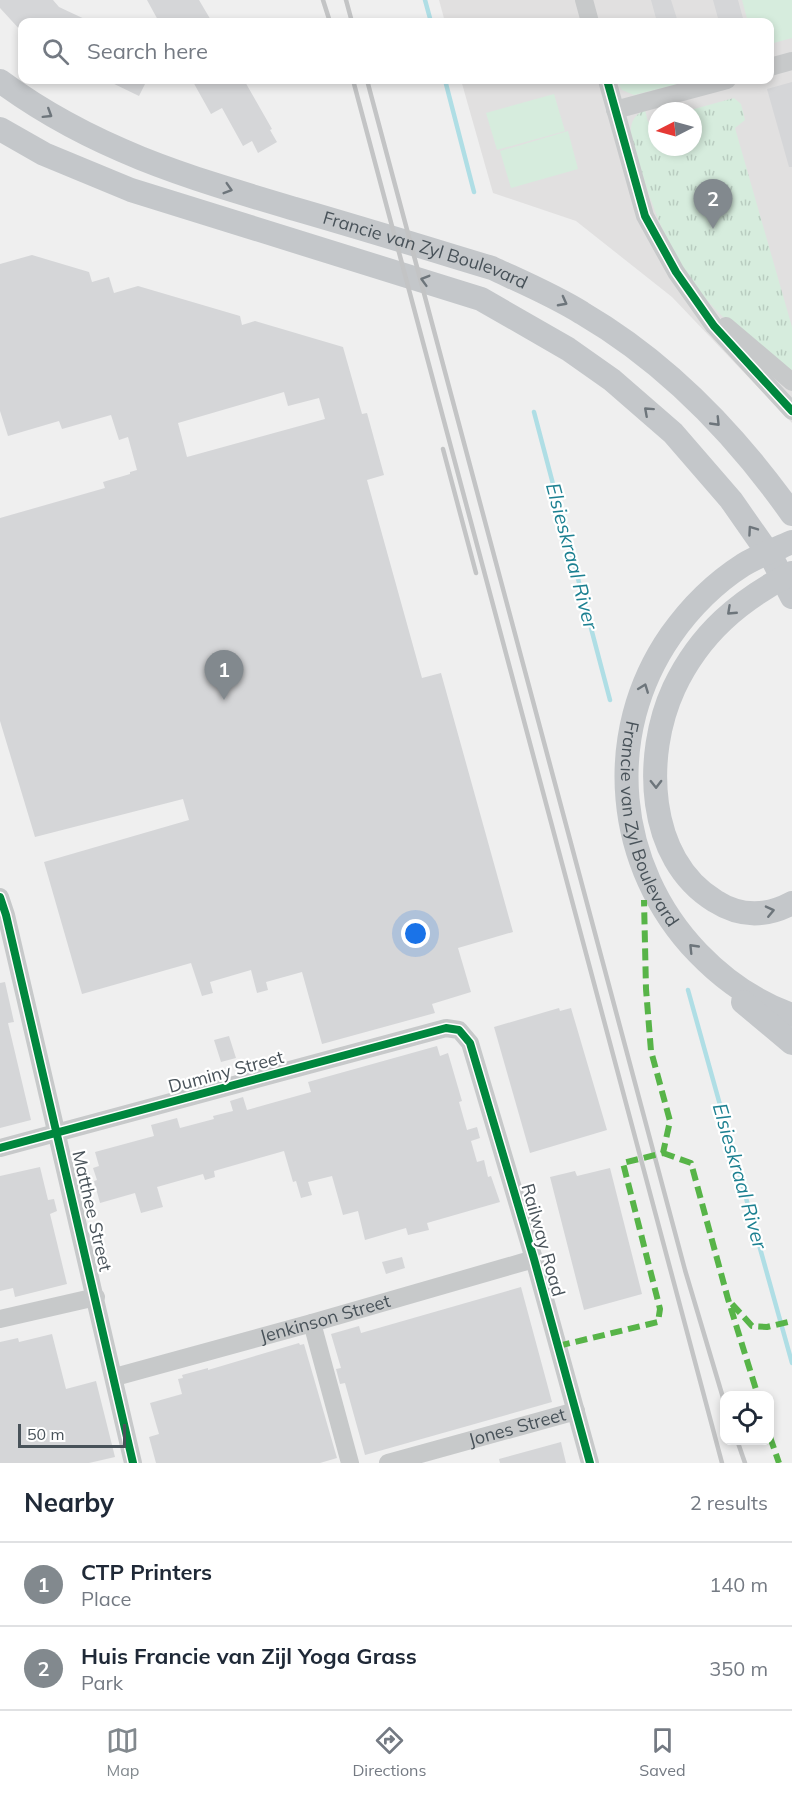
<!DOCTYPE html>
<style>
:root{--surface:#fff;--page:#f2f2f3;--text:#1f2937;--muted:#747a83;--line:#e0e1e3;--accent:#82898e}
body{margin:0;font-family:Mulish,sans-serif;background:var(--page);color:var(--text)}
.controls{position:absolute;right:18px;bottom:18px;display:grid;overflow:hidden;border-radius:12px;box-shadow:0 3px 9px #0003}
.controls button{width:54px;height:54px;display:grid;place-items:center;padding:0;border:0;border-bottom:2px solid var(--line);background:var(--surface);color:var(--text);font:30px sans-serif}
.compass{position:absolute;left:648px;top:102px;width:54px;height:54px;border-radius:50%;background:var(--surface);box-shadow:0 3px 9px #0003;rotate:264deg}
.scale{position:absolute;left:18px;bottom:15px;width:108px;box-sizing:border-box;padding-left:6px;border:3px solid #485259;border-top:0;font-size:16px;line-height:21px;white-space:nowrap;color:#485259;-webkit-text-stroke:4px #fff;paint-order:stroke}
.you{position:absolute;left:416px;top:934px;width:21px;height:21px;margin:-15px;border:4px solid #fff;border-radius:50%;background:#1a73e8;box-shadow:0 0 0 9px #1a73e833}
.badge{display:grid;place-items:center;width:39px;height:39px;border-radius:50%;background:var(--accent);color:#fff;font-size:20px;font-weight:700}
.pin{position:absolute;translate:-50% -50px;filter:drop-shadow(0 2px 3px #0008)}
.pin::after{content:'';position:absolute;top:32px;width:21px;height:18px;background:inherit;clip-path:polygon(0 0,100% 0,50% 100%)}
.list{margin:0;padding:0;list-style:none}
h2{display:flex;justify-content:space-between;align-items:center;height:78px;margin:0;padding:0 24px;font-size:26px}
h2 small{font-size:20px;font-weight:400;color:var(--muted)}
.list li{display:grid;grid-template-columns:39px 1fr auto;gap:18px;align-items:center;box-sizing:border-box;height:84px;padding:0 24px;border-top:2px solid var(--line)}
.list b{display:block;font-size:22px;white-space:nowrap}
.list p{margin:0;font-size:20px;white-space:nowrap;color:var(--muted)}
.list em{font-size:20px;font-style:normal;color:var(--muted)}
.icon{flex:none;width:33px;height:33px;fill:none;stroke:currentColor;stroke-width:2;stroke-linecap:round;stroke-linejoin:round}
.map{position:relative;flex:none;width:792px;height:1463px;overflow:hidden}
.search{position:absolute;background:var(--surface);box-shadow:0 3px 9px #0003;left:18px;right:18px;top:18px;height:66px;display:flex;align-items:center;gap:15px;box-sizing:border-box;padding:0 21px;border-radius:12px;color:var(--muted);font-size:22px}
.sheet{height:246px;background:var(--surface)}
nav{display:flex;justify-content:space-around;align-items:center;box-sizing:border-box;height:84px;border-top:2px solid var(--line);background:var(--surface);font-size:16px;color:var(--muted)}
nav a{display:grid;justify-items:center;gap:3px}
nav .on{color:var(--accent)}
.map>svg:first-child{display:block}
.education{fill:#e1e0e0;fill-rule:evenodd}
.grass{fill:#d6ecdd}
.park{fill:url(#park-tufts)}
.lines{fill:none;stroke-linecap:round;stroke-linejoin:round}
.stream{stroke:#afdee5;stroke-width:4.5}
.building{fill:#d5d6d8;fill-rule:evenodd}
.minor{stroke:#c7c9ca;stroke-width:18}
.major{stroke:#c4c7ca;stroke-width:24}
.rail{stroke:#c3c4c5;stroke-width:4.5}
.quiet{stroke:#57b448;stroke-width:6;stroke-dasharray:12 6;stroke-linecap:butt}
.cycleway-casing{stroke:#fff;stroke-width:11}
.cycleway{stroke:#00873e;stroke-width:8}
.oneway{stroke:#6d757b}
.labels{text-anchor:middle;stroke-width:4.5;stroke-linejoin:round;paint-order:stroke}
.street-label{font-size:18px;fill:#485259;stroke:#fff}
.water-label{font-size:20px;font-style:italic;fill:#1c8091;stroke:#fff}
</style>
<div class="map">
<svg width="792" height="1463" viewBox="0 0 792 1463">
<defs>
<pattern id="park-tufts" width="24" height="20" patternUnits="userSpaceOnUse" patternTransform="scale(1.5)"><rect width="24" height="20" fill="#d6ecdd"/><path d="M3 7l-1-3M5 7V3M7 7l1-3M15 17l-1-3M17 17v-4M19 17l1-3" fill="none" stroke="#b9ccc0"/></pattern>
</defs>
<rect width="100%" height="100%" fill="#efefef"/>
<path class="education" d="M439 0H792V423L672 297 576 221 493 193 461 80H770V22H445ZM657 111H693V147H657Z"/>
<path class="grass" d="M742 0H792V38L770 44V22H748Z
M616 80H694L634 95 622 90Z
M554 94 565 131 497 150 486 113Z
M568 131 578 169 511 188 500 151Z"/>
<path class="park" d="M734 98 741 104 745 120 735 128 792 327V376C766 355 739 334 716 310 667 258 649 201 631 134 630 123 634 115 645 110L648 122 657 120V147H693V111H687Z"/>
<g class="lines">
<path class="stream" d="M425 0 431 22
M445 80 474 192
M534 412 610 700
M688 990 792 1363"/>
</g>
<path class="building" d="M0 0H53L59 7 91 22H22V32L0 8Z
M147 0H199L212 22H159Z
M651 0H671L678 22H657Z
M713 0H738L744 22H719Z
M106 80H147L139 96Z
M192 80H244L272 129 270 130 277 142 258 153 252 141 243 146 222 108 211 114Z
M792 82V167H789L767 89Z
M32 255 89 272 92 282 109 277 114 293 138 286 240 316 242 325 255 321 343 347 362 414 367 413 384 475 367 480 422 678 441 673 513 932 458 948 471 992 432 1004 435 1013 322 1044 302 972 266 982 268 990 257 993 251 970 210 982 213 993 202 996 191 963 82 994 44 862 189 820 183 799 35 837 0 721V518L105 488 103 482 130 474V472L137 470 128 437 119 440 111 415 62 429 59 421 8 436 0 411V264ZM284 392 288 406 319 398 325 419 187 457 178 423Z
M5 982 14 1022 8 1023 31 1120 0 1128V983Z
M559 1008 560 1011 571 1008 607 1130 530 1153 494 1027Z
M229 1036 236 1058 221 1062 214 1040Z
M437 1046 440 1056 448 1053 462 1101 459 1102 467 1130 477 1127 480 1138 471 1141 477 1162 484 1160 488 1177 491 1176 500 1202 427 1223 429 1230 408 1235 406 1228 365 1240 358 1211 343 1215 332 1176 308 1182 312 1195 301 1198 296 1181 293 1182 284 1151 214 1171 215 1177 205 1180 203 1174 157 1187 163 1207 141 1213 135 1193 100 1203 94 1181 97 1180 93 1168 99 1166 95 1152 154 1136 151 1125 177 1118 180 1128 214 1119 213 1116 233 1111 230 1101 243 1097 247 1110 311 1092 308 1082Z
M40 1167 48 1200 54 1199 57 1211 50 1214 67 1284 15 1297 13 1288 0 1291V1176Z
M610 1168 642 1294 584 1310 550 1177 575 1171 577 1176Z
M402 1257 405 1268 386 1274 382 1262Z
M521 1287 552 1402 365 1455 345 1383 340 1384 336 1369 341 1368 331 1334 359 1326 361 1333Z
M52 1334 66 1389 96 1381 115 1457 89 1463H0V1342L18 1338 19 1342Z
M299 1343 300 1345 304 1344 337 1458 320 1463H156L149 1437 159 1434 150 1403 182 1394 178 1379 183 1378 182 1375 208 1368V1370Z
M561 1442 566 1463H500L499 1459Z"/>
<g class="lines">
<g class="minor">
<path d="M584 0 590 22"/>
<path d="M770 67 792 61"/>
<path d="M607 80 645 216 676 272 714 326 792 411"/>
<path d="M615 110 727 80"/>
<path d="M726 326 792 382"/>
<path d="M0 897 6 915 133 1463"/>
<path d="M0 1148 446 1028 459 1030 470 1043 534 1259 590 1463"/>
<path d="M0 1319 96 1297"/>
<path d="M312 1323 350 1463"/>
<path id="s1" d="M115 1377 312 1323 534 1259"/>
<path id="s2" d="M388 1463 576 1411"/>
</g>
<g class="major">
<path id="s3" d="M0 81C92 149 187 177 295 209 361 228 426 248 492 268 522 282 553 295 582 313 666 362 736 435 792 514"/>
<path d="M0 129 44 154 131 190 481 299 568 349 612 380 673 433 731 500 773 560 792 597"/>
<path id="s4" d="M792 542C776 549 758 556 743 565 715 583 690 608 671 635 602 734 615 867 698 953 725 981 755 1002 792 1015"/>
<path d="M792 573C740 600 700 633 674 688 643 755 646 859 715 901 740 917 766 917 792 903"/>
<path d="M743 1002 792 1043"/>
</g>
<path class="rail" d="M323 0 330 22
M346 0 352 22
M353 80 722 1463
M367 80 685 1270 724 1401
M443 449 476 573
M737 1440 745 1463"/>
<path class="quiet" d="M663 1153 691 1163 728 1299 758 1396
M732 1304 752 1326 767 1327 792 1321
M558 1346 658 1322 660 1309 623 1163 663 1153 670 1121 651 1051 646 989 644 900
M770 1437 779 1463"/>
<defs>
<path id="cycleway" d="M607 80 645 216 676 272 714 326 792 411
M0 897 6 915 133 1463
M0 1148 446 1028 459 1030 470 1043 534 1259 590 1463"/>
</defs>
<use href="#cycleway" class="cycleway-casing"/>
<use href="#cycleway" class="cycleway"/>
</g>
<defs><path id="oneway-chevron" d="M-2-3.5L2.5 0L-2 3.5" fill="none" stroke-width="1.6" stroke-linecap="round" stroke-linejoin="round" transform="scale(1.5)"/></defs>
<g class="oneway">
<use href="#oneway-chevron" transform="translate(48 114) rotate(32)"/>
<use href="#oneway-chevron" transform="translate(228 189) rotate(17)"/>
<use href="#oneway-chevron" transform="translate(425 280) rotate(-164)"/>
<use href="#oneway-chevron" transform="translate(563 302) rotate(28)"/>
<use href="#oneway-chevron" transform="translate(648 411) rotate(-138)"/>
<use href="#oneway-chevron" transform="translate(716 422) rotate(46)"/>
<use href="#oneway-chevron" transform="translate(752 530) rotate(-125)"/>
<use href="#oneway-chevron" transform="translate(731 611) rotate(137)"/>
<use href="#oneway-chevron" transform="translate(644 688) rotate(-69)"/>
<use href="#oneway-chevron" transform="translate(656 784) rotate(89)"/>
<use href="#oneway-chevron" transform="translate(770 911) rotate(-13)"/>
<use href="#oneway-chevron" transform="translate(693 948) rotate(-134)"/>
</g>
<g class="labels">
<g class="street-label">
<text dy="6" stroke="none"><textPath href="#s3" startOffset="460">Francie van Zyl Boulevard</textPath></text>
<text dy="6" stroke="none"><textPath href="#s4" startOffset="357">Francie van Zyl Boulevard</textPath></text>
<text transform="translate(226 1072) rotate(-15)" y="6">Duminy Street</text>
<text transform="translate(92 1211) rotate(77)" y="6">Matthee Street</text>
<text transform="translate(543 1240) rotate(74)" y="6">Railway Road</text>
<text dy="6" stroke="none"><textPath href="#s1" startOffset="218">Jenkinson Street</textPath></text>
<text dy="6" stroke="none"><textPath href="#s2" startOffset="134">Jones Street</textPath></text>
</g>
<g class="water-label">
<text transform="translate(572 556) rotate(75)" y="7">Elsieskraal River</text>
<text transform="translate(740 1176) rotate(74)" y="7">Elsieskraal River</text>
</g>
</g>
</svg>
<div class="controls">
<button><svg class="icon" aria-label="locate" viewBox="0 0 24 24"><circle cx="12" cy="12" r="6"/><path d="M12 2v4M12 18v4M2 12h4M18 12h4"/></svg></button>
</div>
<svg class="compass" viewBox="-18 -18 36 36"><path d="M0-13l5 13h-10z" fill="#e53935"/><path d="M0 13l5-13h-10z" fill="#747a83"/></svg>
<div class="scale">50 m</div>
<div class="you"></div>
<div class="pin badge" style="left:224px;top:700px">1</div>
<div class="pin badge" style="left:713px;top:229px">2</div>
<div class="search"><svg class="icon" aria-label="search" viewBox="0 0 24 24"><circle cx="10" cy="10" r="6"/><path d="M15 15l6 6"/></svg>Search here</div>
</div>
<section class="sheet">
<h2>Nearby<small>2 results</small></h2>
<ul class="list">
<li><span class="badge">1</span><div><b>CTP Printers</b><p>Place</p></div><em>140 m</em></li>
<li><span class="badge">2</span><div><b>Huis Francie van Zijl Yoga Grass</b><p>Park</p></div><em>350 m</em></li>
</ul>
</section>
<nav>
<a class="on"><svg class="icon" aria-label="map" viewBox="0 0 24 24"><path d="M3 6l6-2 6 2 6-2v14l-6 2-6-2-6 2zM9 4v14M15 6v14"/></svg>Map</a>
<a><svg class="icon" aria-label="directions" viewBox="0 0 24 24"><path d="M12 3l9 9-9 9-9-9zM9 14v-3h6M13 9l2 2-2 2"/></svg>Directions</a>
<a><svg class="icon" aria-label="saved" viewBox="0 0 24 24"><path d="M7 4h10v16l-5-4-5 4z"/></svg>Saved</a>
</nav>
